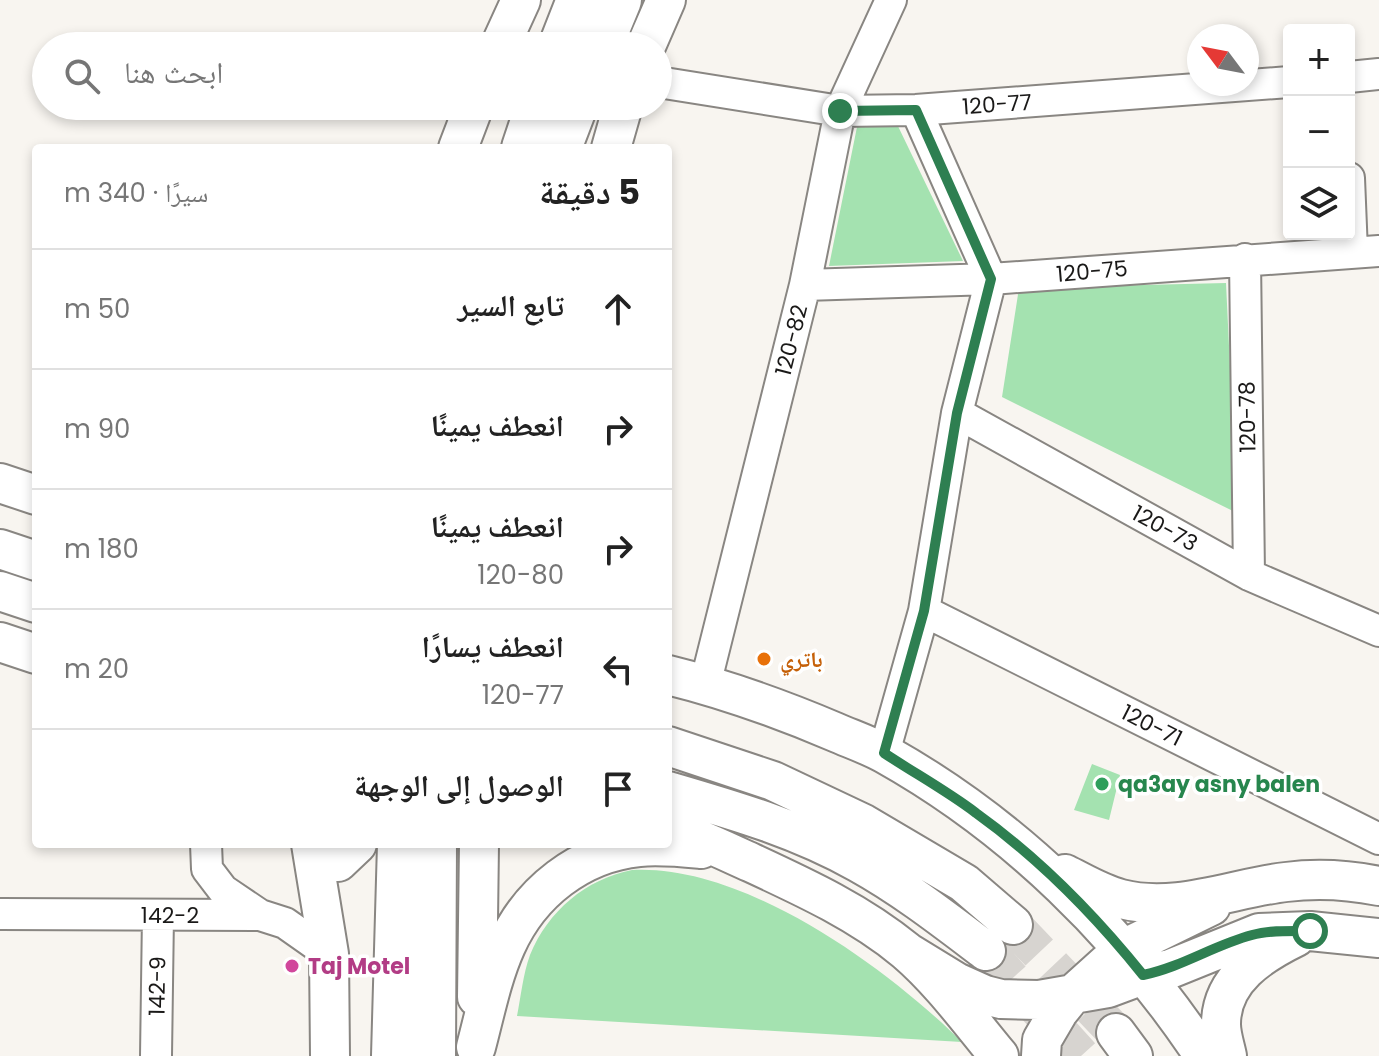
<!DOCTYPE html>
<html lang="ar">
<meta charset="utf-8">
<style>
:root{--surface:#fff;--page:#f6f6f6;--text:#222;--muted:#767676;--line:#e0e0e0}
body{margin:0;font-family:Poppins,"Noto Naskh Arabic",sans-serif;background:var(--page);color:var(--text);direction:rtl}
.controls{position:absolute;right:24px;top:24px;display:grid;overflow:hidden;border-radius:8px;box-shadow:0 4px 12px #0003}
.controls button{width:72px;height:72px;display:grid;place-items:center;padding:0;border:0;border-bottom:2px solid var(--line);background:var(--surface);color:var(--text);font:40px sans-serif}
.compass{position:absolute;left:1187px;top:24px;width:72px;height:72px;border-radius:50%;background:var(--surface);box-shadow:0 4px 12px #0003;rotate:302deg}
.stop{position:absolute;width:24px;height:24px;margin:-18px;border:6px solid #2e7f51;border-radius:50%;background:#fff}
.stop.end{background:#2e7f51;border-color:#fff;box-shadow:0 2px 8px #0008}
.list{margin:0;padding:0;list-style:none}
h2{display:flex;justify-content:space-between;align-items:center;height:104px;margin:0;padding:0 32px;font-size:34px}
h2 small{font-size:26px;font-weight:400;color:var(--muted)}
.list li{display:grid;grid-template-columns:52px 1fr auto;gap:24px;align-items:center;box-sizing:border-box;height:120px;padding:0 32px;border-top:2px solid var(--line)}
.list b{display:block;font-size:30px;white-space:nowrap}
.list p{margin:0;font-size:26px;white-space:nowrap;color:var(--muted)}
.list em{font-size:26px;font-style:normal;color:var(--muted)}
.icon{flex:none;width:44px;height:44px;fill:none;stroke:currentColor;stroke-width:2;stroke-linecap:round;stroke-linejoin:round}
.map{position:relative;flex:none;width:1379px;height:1056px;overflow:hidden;direction:ltr}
.search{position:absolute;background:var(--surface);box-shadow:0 4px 12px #0003;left:32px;top:32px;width:640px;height:88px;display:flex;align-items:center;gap:20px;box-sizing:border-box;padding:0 28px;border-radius:44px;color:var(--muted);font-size:30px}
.panel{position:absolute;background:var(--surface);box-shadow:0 4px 12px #0003;left:32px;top:144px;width:640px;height:704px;border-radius:8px;direction:rtl}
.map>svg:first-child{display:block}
.green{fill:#a4e2b0}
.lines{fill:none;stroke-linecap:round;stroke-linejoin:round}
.major-tunnel{stroke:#d7d4d0;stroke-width:38;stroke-dasharray:38 19;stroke-linecap:butt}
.minor-casing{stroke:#898682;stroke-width:34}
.major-casing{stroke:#898682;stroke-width:42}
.highway-casing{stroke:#898682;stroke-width:48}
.minor{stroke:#fff;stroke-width:30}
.major{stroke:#fff;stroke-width:38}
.highway{stroke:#fff;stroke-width:44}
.route{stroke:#2e7f51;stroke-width:10}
.food-dot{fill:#e8710a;stroke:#fff;stroke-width:3}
.leisure-dot{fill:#2e9e5b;stroke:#fff;stroke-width:3}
.hotel-dot{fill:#d1479c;stroke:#fff;stroke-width:3}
.labels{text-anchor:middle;stroke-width:7;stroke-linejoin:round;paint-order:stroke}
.street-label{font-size:22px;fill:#1a1918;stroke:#fff}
.food-label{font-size:22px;font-weight:bold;fill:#c56008;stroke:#fff;text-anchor:start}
.leisure-label{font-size:22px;font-weight:bold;fill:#27864d;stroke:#fff;text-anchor:start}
.hotel-label{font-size:22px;font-weight:bold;fill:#b23c85;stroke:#fff;text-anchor:start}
</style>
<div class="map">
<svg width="1379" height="1056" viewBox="0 0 1379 1056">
<rect width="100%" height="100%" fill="#f8f5f0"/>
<path class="green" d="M896 122 963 261 829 266 857 127Z
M1226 283 1237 513 1002 397 1019 288Z
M1092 764 1120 775 1109 820 1074 810Z
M632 870C744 864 885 966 962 1042L517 1016C521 996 523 974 530 955 548 911 586 879 632 870Z"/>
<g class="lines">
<path class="major-tunnel" d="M1013 925 1116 1033
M986 951 1081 1056"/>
<defs>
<path id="minor" d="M1349 77 1379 74
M658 82 840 111 916 110 1289 82
M1349 178 1352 252
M1245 259 1249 575
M805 285 991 279 1379 251
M957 413 1249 575 1379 631
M924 611 1379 839
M705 685 805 285 840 111 891 0
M884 753 924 611 957 413 991 279 916 110
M206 844 207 869 223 890 260 915
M0 914 260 915 285 923 329 954
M156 1056 158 915"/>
<path id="major" d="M500 46 521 0
M646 46 666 0
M458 148 474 106
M611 148 623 106
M0 483 36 495
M0 549 36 561
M0 591 36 603
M0 642 36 654
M668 675C725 689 781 709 835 732 851 739 869 745 885 754 1015 827 1122 933 1204 1056
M668 746 773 781 864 824 964 883 1013 925
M668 791C733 810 799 829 859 863 904 888 945 920 986 951
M668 828C697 837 725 851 752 863 806 888 860 913 906 951 941 981 969 1020 999 1056
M311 844 329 954 330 1056
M338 862 357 844
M1065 874C1083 883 1101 894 1121 899 1176 913 1233 888 1286 882 1317 878 1349 880 1379 886
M907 952 956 982 985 995 1001 999 1039 1000 1108 988 1143 975 1170 969 1259 933 1310 931 1379 938
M477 997 479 844
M1116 1033 1133 1056
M476 1047C485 1013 492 977 506 946 530 892 580 853 639 847 660 845 680 847 701 849
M1041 1056 1042 1040 1059 1011 1072 995 1123 949 1211 906
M1227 1056C1225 1046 1221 1035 1221 1024 1221 979 1261 954 1296 937"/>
<path id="highway" d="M561 46 579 0
M600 46 619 0
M524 148 538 106
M559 148 575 106
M394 1056 400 844
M433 1056 434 844"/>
</defs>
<use href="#minor" class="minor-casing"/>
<use href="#major" class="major-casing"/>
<use href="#highway" class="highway-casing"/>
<use href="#minor" class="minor"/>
<use href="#major" class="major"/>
<use href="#highway" class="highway"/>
</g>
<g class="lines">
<path class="route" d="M840 111 916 110 991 279 957 413 924 611 884 753C914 773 947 791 976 813 1040 859 1094 914 1143 975 1182 967 1214 945 1252 935 1270 930 1291 931 1310 931"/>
</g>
<circle class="food-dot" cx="764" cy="659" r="8"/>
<circle class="leisure-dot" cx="1102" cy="784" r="8"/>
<circle class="hotel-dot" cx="292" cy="966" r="8"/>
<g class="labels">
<g class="street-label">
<text transform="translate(997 104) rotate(-4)" y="8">120-77</text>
<text transform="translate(1092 271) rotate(-5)" y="8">120-75</text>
<text transform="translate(791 340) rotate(-76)" y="8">120-82</text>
<text transform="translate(1247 417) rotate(-91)" y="8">120-78</text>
<text transform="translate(1165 528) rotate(29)" y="8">120-73</text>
<text transform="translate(1152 725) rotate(27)" y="8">120-71</text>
<text x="170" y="923">142-2</text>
<text transform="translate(157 986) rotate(-89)" y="8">142-9</text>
</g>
<g class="food-label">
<text x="780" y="667">باتري</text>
</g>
<g class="leisure-label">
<text x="1118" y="792">qa3ay asny balen</text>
</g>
<g class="hotel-label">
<text x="308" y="974">Taj Motel</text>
</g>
</g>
</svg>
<div class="controls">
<button>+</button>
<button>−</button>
<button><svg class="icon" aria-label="layers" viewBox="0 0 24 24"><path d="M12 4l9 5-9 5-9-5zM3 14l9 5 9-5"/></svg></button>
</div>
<svg class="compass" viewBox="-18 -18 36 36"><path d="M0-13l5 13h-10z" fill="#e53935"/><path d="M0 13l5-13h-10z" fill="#767676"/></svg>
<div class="stop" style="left:1310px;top:931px"></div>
<div class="stop end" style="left:840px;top:111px"></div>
<div class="search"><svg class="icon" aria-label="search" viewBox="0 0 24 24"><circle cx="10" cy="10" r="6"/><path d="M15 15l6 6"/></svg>ابحث هنا</div>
<section class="panel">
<h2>5 دقيقة<small>سيرًا · 340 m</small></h2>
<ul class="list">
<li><svg class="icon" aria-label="ahead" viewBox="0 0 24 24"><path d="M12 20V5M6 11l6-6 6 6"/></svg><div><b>تابع السير</b></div><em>50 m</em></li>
<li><svg class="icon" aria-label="right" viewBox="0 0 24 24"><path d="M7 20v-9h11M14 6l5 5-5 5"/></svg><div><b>انعطف يمينًا</b></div><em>90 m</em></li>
<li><svg class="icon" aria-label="right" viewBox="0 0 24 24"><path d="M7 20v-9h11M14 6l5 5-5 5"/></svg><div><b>انعطف يمينًا</b><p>120-80</p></div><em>180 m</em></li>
<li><svg class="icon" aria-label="left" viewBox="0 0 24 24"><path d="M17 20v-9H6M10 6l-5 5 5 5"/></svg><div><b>انعطف يسارًا</b><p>120-77</p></div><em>20 m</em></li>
<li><svg class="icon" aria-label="arrive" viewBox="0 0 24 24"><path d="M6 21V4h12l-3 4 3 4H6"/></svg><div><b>الوصول إلى الوجهة</b></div></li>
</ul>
</section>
</div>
